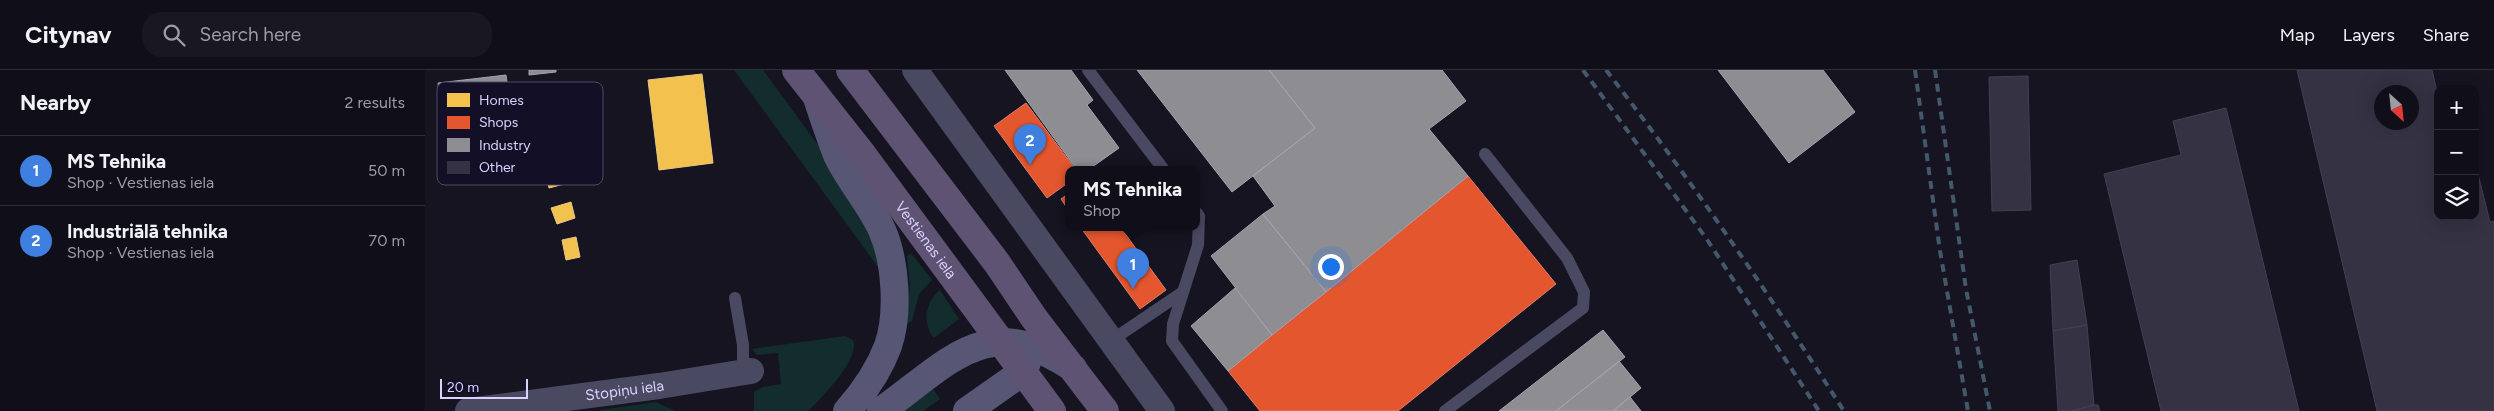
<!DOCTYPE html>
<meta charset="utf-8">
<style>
:root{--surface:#100f19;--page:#191822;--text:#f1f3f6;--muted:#9c9ca2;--line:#302f38;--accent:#db2777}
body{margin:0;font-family:Figtree,sans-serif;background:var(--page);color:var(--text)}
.controls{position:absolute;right:15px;top:15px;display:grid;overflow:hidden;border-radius:10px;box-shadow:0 5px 20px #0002}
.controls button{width:45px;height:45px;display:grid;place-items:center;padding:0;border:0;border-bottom:1px solid var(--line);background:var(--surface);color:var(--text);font:25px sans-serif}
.compass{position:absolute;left:1949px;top:15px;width:45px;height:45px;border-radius:50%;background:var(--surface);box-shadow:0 5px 20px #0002;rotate:153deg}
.scale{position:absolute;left:15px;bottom:12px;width:88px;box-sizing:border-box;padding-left:5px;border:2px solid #d9d4ff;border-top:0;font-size:14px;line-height:18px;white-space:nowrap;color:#d9d4ff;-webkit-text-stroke:4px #130f26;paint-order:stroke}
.you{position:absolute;left:905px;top:196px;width:18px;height:18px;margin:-12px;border:4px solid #fff;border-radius:50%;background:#1a73e8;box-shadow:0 0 0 8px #1a73e833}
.badge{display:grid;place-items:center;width:32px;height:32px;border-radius:50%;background:var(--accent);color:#fff;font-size:16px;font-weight:700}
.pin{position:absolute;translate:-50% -41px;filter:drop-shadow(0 1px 2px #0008)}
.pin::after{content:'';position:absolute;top:26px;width:18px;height:15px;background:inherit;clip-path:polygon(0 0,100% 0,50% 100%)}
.popup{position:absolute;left:640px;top:96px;width:135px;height:65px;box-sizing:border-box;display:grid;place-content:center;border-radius:10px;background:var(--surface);filter:drop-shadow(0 1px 4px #0005);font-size:16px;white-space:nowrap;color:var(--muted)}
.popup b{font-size:19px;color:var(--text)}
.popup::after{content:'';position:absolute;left:50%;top:100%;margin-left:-10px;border:10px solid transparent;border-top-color:var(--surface)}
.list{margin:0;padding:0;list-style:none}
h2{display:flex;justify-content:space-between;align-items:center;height:65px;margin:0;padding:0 20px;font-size:21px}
h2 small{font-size:16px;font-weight:400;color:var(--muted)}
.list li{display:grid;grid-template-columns:32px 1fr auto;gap:15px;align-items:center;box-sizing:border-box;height:70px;padding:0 20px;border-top:1px solid var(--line)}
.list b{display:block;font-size:19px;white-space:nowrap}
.list p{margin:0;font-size:16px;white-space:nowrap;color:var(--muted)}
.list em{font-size:16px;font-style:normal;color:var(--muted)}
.icon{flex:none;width:28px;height:28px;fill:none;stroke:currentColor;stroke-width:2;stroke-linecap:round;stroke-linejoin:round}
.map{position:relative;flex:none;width:2069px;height:341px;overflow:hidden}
header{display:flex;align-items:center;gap:30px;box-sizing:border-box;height:70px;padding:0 25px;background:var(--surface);border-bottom:1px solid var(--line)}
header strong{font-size:24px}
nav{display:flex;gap:28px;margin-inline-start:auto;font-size:18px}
.search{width:350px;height:45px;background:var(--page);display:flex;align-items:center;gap:12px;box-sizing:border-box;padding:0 18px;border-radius:20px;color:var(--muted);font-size:19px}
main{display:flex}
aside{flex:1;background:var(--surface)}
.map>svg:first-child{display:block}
.green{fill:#132c2d}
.homes{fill:#f2c14e;stroke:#eac783}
.shops{fill:#e4572e;stroke:#e17c6d}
.industry{fill:#8d8d92;stroke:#a4a2b3}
.building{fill:#343243;stroke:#433f54;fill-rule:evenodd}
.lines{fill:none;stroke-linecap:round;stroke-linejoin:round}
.service{stroke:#4a4962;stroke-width:12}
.minor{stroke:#4a4962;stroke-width:26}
.secondary{stroke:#575674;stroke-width:28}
.primary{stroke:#5e5373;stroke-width:28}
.rail{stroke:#43596b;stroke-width:4;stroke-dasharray:8 6;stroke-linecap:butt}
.labels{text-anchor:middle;stroke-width:5;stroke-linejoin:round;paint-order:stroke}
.street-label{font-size:15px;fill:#d9d4ff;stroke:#130f26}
.key{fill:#130f26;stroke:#4e4a67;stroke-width:1}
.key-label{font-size:14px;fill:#d9d4ff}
</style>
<header>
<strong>Citynav</strong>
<div class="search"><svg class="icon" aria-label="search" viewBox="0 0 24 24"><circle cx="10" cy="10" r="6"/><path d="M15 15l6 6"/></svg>Search here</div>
<nav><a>Map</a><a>Layers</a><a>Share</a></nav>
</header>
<main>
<aside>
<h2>Nearby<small>2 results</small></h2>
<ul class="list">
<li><span class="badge" style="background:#3f7fe0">1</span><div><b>MS Tehnika</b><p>Shop · Vestienas iela</p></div><em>50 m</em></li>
<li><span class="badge" style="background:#3f7fe0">2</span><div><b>Industriālā tehnika</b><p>Shop · Vestienas iela</p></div><em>70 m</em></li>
</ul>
</aside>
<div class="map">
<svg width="2069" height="341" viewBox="0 0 2069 341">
<rect width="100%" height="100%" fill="#161421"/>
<path class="green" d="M309 0H338L429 124 438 141 456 201Z
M486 183 507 210 494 224 487 251 481 254 485 217 482 186Z
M515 220 534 249 509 268C497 253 500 232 515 220Z
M420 266 428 270C436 288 396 329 383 341H329V322L338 317 356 314 353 283 332 285 327 279Z
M508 319 515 329 498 341H477Z
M231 332 250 341H175V340Z"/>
<path class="homes" d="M277 4 288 93 234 100 223 10Z
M134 79 143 113 124 118 115 84Z
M146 132 150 148 132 154 126 138Z
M151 167 155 187 141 190 137 170Z"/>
<path class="shops" d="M601 33 651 100H644V112L622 128 569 56Z
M1043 106 1131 214 973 341H835L803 301Z
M644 123V141L636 129Z
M656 158H696L741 220 715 239Z"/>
<path class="industry" d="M104 0H131V2L104 5Z
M580 0H646L668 30 662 35 694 78 663 100H652Z
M712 0H844L890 58 807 122Z
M844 0H1017L1041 31 1004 59 1043 106 901 222 838 144 850 136 828 106 890 58Z
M1293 0H1398L1430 42 1364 93Z
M81 5 85 34 16 42 13 13Z
M838 144 901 222 847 265 786 186Z
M810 218 847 265 803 301 766 256Z
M1178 260 1200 287 1131 341H1074Z
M1194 291 1216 318 1188 341H1131Z
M1205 327 1216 341H1188Z"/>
<path class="building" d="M1872 0H2007L2013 26V146H2050V109L2054 108 2065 152 2069 151V341H1952ZM1956 22H1986V52H1956Z
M1603 6 1606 140 1567 141 1564 7Z
M1801 38 1874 341H1736L1679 104 1756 85 1748 51Z
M1652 190 1662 255 1628 261 1625 195Z
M1662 255 1669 335 1647 341H1633L1628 261Z
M1669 335H1673L1675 341H1647Z"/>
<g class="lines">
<path class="service" d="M663 0 739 100
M772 143 774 146 773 175 748 254 747 271 797 341
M310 228 318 275V302
M687 270 758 222
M1020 341 1158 238 1159 222 1142 188 1060 84"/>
<g class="minor">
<path d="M490 0 737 341"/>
<path id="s1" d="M43 341 234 316 326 301"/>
</g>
<path class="secondary" d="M393 31C399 49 405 67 412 85 424 111 445 133 457 160 471 192 474 244 463 276 454 300 439 322 422 341
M456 341C526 291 562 240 648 298
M542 341 599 301 606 281"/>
<g class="primary">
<path id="s2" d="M371 0 438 85 627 341"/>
<path d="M425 0 572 193 609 248 680 341"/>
</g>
<path class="rail" d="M1158 0 1281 168 1394 341
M1181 0C1266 110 1344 224 1419 341
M1490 0 1515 181 1543 341
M1510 0 1541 219 1565 341"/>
</g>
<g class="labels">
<g class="street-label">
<text dy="5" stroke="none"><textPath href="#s2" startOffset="214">Vestienas iela</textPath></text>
<text dy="5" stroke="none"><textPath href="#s1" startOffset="158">Stopiņu iela</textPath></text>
</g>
</g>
<rect x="12" y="12" width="166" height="103" rx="8" class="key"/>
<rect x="22" y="23" width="23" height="14" fill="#f2c14e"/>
<rect x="22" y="46" width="23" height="13" fill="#e4572e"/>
<rect x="22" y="68" width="23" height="14" fill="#8d8d92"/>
<rect x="22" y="91" width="23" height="13" fill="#343243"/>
<g class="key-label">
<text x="54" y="35">Homes</text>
<text x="54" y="57">Shops</text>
<text x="54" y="80">Industry</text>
<text x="54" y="102">Other</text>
</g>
</svg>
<div class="controls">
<button>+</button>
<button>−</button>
<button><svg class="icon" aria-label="layers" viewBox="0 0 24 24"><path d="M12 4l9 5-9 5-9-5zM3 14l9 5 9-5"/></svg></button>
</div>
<svg class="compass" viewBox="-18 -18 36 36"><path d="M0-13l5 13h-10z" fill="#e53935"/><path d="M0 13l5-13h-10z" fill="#9c9ca2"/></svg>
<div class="scale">20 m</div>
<div class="you"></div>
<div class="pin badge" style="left:708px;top:219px;background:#3f7fe0">1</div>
<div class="popup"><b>MS Tehnika</b>Shop</div>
<div class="pin badge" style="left:605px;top:95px;background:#3f7fe0">2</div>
</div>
</main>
